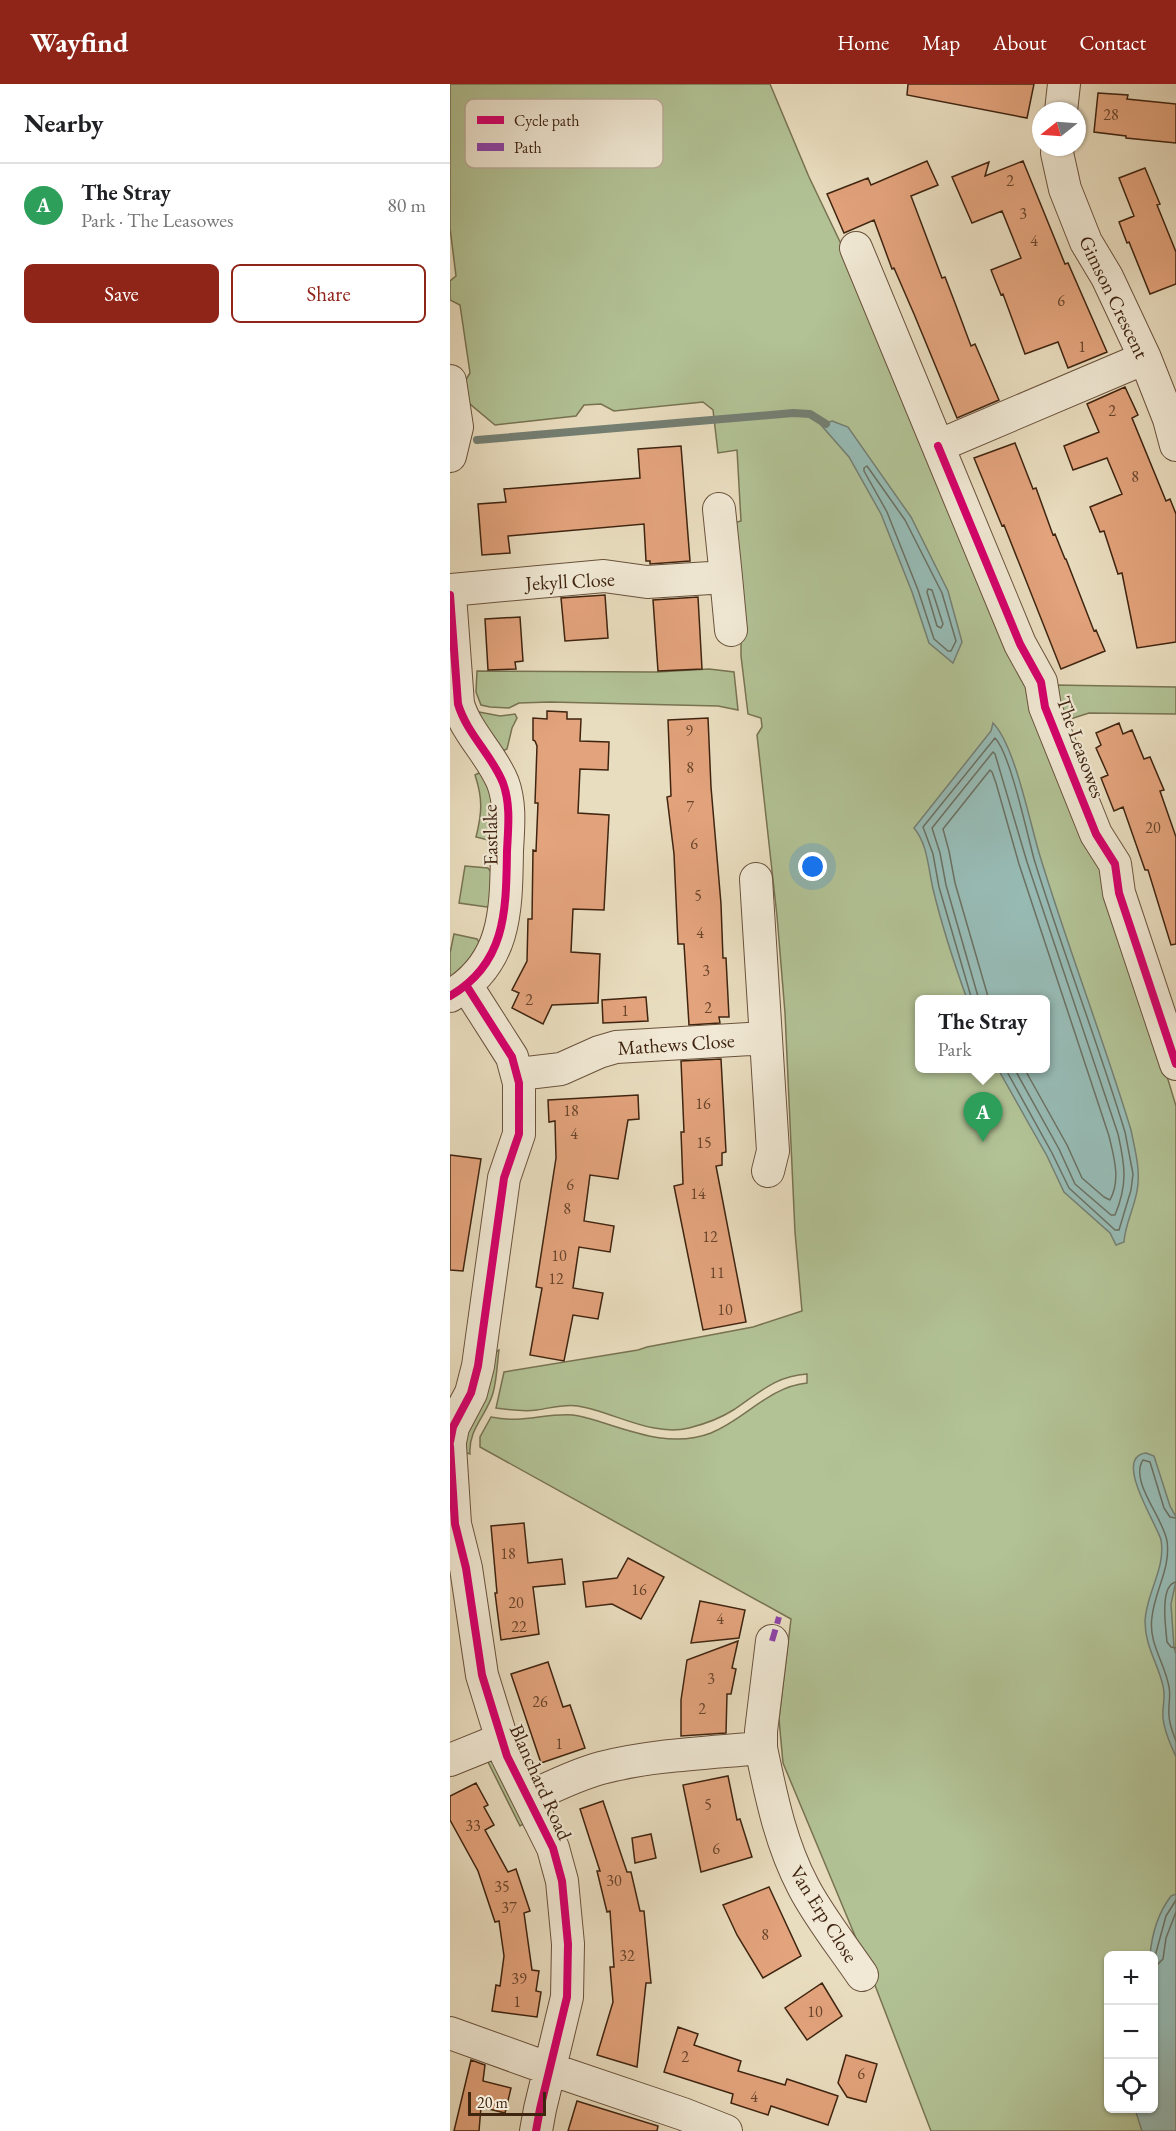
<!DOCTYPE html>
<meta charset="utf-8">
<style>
:root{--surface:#fff;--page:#f2f2f2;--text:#202124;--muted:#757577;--line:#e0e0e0;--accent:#8f2418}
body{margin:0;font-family:"EB Garamond",serif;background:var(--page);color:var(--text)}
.controls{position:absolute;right:18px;bottom:18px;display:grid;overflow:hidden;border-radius:9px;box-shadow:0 2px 4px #0004}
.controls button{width:54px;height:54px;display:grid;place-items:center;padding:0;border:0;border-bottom:2px solid var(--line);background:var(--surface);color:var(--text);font:30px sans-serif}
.compass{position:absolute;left:582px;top:18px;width:54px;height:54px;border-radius:50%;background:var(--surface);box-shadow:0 2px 4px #0004;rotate:253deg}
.scale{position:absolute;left:18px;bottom:15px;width:78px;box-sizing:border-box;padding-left:6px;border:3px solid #3f2410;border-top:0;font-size:16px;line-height:21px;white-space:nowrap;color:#3f2410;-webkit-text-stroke:4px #f1e9d5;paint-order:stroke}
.you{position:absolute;left:363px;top:783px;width:21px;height:21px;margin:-15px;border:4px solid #fff;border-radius:50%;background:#1a73e8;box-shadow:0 0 0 9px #1a73e833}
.badge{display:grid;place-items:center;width:39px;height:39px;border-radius:50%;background:var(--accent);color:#fff;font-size:20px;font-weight:700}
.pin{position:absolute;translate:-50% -50px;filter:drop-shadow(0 2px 3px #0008)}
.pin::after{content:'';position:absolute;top:32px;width:21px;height:18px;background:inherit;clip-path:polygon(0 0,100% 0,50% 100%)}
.popup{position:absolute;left:465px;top:911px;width:135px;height:78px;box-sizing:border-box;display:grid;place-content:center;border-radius:9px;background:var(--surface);filter:drop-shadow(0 2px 4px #0005);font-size:20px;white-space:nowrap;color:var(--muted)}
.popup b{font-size:22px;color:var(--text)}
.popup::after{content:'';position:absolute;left:50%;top:100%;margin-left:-12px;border:12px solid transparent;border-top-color:var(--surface)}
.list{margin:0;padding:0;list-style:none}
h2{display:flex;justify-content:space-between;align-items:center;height:78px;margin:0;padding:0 24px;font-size:26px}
h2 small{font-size:20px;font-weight:400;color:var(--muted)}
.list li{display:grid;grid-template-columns:39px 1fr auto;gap:18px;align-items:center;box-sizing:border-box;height:84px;padding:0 24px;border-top:2px solid var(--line)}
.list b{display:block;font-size:22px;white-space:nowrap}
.list p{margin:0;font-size:20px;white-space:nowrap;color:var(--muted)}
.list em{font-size:20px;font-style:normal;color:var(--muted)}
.actions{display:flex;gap:12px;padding:18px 24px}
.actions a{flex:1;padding:14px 0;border:2px solid var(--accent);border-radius:9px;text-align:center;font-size:21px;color:var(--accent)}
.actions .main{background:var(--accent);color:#fff}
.icon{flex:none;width:33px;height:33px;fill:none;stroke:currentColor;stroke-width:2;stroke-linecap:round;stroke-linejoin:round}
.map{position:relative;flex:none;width:726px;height:2047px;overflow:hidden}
header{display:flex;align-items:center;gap:36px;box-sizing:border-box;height:84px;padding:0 30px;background:var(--accent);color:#fff}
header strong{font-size:28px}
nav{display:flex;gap:33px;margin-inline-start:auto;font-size:21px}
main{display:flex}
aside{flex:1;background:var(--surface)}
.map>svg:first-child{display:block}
.green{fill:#b2c295;stroke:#787352;stroke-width:1.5;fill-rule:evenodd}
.water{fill:#97bbb5;stroke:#747f73;stroke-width:1.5}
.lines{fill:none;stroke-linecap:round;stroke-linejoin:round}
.shore{stroke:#6b7062;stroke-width:1.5}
.stream{stroke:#747f73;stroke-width:8}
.building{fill:#e3a37c;stroke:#3f2410;stroke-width:1.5}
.minor-casing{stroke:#6a523c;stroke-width:34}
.minor{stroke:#f1e9d5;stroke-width:32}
.quiet{stroke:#8e44ad;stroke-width:6;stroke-dasharray:12 6;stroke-linecap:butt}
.cycleway-casing{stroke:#f1e9d5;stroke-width:11}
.cycleway{stroke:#d6006c;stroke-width:8}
.labels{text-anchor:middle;stroke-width:4.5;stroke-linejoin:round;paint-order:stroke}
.number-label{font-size:16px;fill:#68442b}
.street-label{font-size:20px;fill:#3f2410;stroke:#f1e9d5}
.key{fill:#f1e9d5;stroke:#bcae9a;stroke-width:1.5}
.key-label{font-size:16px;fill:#3f2410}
</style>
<header>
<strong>Wayfind</strong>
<nav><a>Home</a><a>Map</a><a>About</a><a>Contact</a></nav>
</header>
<main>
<aside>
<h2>Nearby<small></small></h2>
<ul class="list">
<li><span class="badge" style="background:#2e9e5b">A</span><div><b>The Stray</b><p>Park · The Leasowes</p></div><em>80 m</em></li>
</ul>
<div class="actions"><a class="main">Save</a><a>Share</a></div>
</aside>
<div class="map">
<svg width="726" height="2047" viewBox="0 0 726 2047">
<rect width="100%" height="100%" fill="#e9ddbf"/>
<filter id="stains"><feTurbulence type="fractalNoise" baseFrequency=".00333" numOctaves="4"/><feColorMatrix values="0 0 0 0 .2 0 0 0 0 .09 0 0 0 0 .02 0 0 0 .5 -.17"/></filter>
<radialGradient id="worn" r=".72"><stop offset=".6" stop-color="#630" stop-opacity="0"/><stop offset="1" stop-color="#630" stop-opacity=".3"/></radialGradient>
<path class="green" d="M0 0H320L359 93 404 187 649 767 726 1022V2047H481L418 1883 333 1679 329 1635 341 1535 30 1363V1353L41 1333C73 1340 93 1329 123 1331 133 1332 144 1336 154 1339 188 1350 225 1363 261 1349 296 1335 318 1303 357 1299V1290C326 1292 310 1308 285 1325 271 1334 255 1340 239 1344 202 1353 164 1328 128 1322 113 1320 101 1324 87 1326 73 1328 60 1326 46 1324L54 1288 188 1266 197 1263 303 1243 352 1227 345 1148 335 929 327 832 307 651 312 643 311 634 298 630 291 572V549L280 440 291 437 287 366 268 369 263 326 253 318 164 327 151 320 134 321 126 332 45 341 14 315 12 302 20 289 10 221 0 216V197L6 192 0 144ZM470 916H596V984H470ZM658 1872H704V2024H658Z
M259 585 284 588 288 626 268 622 100 618 69 619 59 624 40 623 31 621 26 608 27 587 207 588Z
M603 601 726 603V630L639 629 614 637Z
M29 628 50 632 65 630 67 634 62 644 57 665 48 669 23 630Z
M33 687 45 714 42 755 38 756 26 753C32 729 33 715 25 691Z
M15 782 38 784 44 792 40 821 37 823 9 819Z
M4 850 27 855 31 862 0 899V869Z
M49 1266C47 1280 47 1295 43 1309 37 1331 18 1345 20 1370L11 1367 39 1269Z
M37 1676 43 1678 77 1738 70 1742Z"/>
<path class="water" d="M382 337 398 343 461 433 498 507 512 558 503 579 479 559 462 508 431 430 399 373 371 341Z
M543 639C565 661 580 740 590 772 618 864 653 954 681 1046 685 1066 691 1087 687 1107 684 1125 675 1140 674 1158L666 1161 660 1149 614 1108 597 1072 548 985 596 984V916L517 915C504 879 492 842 483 805 478 784 478 761 464 744L541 647Z
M696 1369 704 1372 720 1422 726 1433V1497L721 1520 724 1563 726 1570V1673C721 1661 714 1648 713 1634 712 1623 716 1613 713 1602 708 1579 695 1563 695 1537 696 1509 716 1485 711 1456 707 1440 662 1373 696 1369Z
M726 1810V2047H692L685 2025 704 2024V1872L700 1871C702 1850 708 1829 721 1812Z"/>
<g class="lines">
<path class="shore" d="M417 382 455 436 492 509 506 557 501 567H498L484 555 468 506 437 428 414 387V384Z
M478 505 482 506 493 540 491 544 487 542 477 508Z
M522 916 489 803 483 770 473 743 545 654C560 669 577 749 584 775 612 866 647 956 675 1048L683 1090 681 1106 669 1146H665L619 1104 602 1069 555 984
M529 916 496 801 490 769 482 744 543 668 545 670 577 778 668 1050C675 1081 678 1100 665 1131H661L625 1100 609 1065 564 984
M539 916 505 799 499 767 493 745 540 686 542 688 546 699 569 780 659 1052C664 1073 671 1096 660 1116L654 1113 632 1094 617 1061 574 984
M726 1434 720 1433 714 1424 700 1378 693 1376C679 1397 713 1433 717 1457 721 1484 705 1506 702 1533 698 1559 715 1579 719 1603 721 1613 718 1621 719 1631 719 1640 723 1649 726 1657
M726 1498C709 1501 716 1545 717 1558L721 1563 726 1564
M704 1876 716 1832 726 1816
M704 1884 713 1875 716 1854 726 1828"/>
<path class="stream" d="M27 356 343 329 360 330 376 340"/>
</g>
<path class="building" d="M458 0H584L577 34 457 11Z
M648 9 678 11 677 15 726 20V59L676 54V52L644 48Z
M477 77 488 101 461 112 492 194 495 193 505 219 521 262 525 260 549 316 507 334 464 230 444 184 442 185 424 136 394 149 377 110 418 94 421 101Z
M573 77 615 180 618 179 657 268 618 284 608 258 575 270 553 210 551 211 541 186 571 174 552 127 522 139 502 93 539 78 535 92Z
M695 84 710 120 707 121 726 168V200L700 210 679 158 677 159 669 138 684 132 669 94Z
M675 303 688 331 682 334 716 417 720 415 726 430V558L687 564 672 489 668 490 654 447 650 448 640 423 672 410 657 374 623 386 614 362 649 348 637 320Z
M565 359 583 405 586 404 603 451 605 450 615 475H616L644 547 646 546 655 567 611 585 554 441 552 442 524 374Z
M231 362 240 477 200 480V477H196L194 440 58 452 60 469 32 471 28 420 56 418 54 405 190 394 188 365Z
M155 511 158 554 115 557 111 514Z
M248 513 252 585 208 587 203 516Z
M70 533 73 577 65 578 66 585 38 586 35 535Z
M97 627 117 628V635H131L130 657 159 658 158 686 130 685 128 729 159 731 154 826 123 825 121 868 150 870 148 919 102 921 93 940 62 924 69 909 62 906 77 877 78 835H82L83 766 86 767 88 719H85L87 662 85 657 83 656V634L97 635Z
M258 634 261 703 271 820 273 874H276L279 933H269L270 939 239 941 234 860H228L224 770 217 713 221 712 218 636Z
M669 639 673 650 682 646 694 675 700 673 714 706 710 707 726 753V860L721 861 698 786H695L673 723 664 727 651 694 658 691 646 664 651 661 646 649Z
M196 913 198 937 153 939 152 916Z
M271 975 276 1068 272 1069V1081L266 1082 296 1238 253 1246 224 1102 233 1100 231 1048H234L231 977Z
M188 1011 189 1035 178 1036 168 1095 140 1091 134 1137 164 1142 160 1168 129 1163 123 1204 153 1209 148 1235 123 1231 114 1277 80 1271 92 1204 86 1203 106 1074 105 1037 99 1038 98 1016Z
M0 1071 31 1075 13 1187 0 1186Z
M74 1439 78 1479 112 1475 115 1500 83 1503 89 1550 51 1556 45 1509H47L41 1442Z
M178 1474 214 1493 191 1535 162 1520 136 1523 133 1498 167 1494Z
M250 1517 295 1526 289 1554 241 1559Z
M288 1557 282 1584 286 1585 281 1610H277L276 1649 231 1652V1616L237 1576Z
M98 1578 113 1623 120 1621 135 1664 91 1679 61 1590Z
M278 1692 287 1736 290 1735 302 1773 251 1788 233 1701Z
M26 1699 38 1721 34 1723 44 1741 35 1746 58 1788 66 1785 80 1827 74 1829 82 1886 89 1887 86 1907 91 1908 87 1933 42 1927 46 1901 50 1902 54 1872 49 1837 45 1838 28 1787 0 1736V1712Z
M153 1717 177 1788H181L190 1827H194L201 1899H196L187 1983 147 1971 163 1918 160 1883H164L160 1827 157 1828 147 1787H150L130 1725Z
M201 1750 206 1774 185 1779 182 1754Z
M319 1803 351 1872 313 1894 287 1851 273 1821Z
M372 1899 392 1932 357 1956 335 1924Z
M228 1943 248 1950 244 1961 291 1977 288 1987 335 2001 337 1995 388 2012 378 2041 321 2022 318 2031 281 2019 283 2010 214 1988Z
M396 1971 427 1980 416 2018 397 2013 388 1999Z
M21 1976 35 1981 33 1997 61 2004 55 2029 31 2023 29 2047H4Z
M127 2017 208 2042 207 2047H118Z"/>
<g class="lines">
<defs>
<path id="minor" d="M611 27 614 0
M608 63 607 69 615 105 636 158 657 193 695 274 719 335 726 361
M406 164 488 362 695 274
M0 297 7 343 0 372
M488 362 570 560 591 598 595 623 646 750 665 780 669 809 726 980
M276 493 281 546
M0 506 154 492 197 498 276 493 269 425
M0 511 8 620C17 650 42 671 53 699 61 721 58 745 57 767 56 825 57 879 0 912
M306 795 323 1067 318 1087
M69 990 111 985 149 968 166 963 316 954
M0 1358 3 1343 21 1309 28 1282 54 1094 69 1050V999L62 973 16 901
M0 1362 5 1440 16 1484 32 1591 57 1672 103 1764 112 1797 118 1860 117 1913 90 2025 86 2047
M311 1664C321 1711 330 1758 353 1802 367 1830 393 1863 412 1891
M0 1676 52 1655
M78 1714C102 1703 125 1691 151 1684 202 1671 258 1669 311 1664V1647L322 1557
M0 1949 100 1985 233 2030 276 2047"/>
</defs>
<use href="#minor" class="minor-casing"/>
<use href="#minor" class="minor"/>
<path class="quiet" d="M322 1557 329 1533"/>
<defs>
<path id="cycleway" d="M488 362 570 560 591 598 595 623 646 750 665 780 669 809 726 980
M0 511 8 620C17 650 42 671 53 699 61 721 58 745 57 767 56 825 57 879 0 912
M0 1358 3 1343 21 1309 28 1282 54 1094 69 1050V999L62 973 16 901
M0 1362 5 1440 16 1484 32 1591 57 1672 103 1764 112 1797 118 1860 117 1913 90 2025 86 2047"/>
</defs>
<use href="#cycleway" class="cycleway-casing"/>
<use href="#cycleway" class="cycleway"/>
</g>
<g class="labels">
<g class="number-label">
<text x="661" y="36">28</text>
<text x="560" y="102">2</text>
<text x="573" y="135">3</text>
<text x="584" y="162">4</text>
<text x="611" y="222">6</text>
<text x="632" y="268">1</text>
<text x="662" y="332">2</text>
<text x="685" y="398">8</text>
<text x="239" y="652">9</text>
<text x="240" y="689">8</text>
<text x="240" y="728">7</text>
<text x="703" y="749">20</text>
<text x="244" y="765">6</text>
<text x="248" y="817">5</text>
<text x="250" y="854">4</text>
<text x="256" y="892">3</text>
<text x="79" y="921">2</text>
<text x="258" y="929">2</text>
<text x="175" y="932">1</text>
<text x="253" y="1025">16</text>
<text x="121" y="1032">18</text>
<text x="124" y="1055">4</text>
<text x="254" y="1064">15</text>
<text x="120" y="1106">6</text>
<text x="248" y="1115">14</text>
<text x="117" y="1130">8</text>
<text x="260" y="1158">12</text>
<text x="109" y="1177">10</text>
<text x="267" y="1194">11</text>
<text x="106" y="1200">12</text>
<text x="275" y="1231">10</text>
<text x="58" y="1475">18</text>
<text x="189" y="1511">16</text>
<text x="66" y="1524">20</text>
<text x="270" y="1540">4</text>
<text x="69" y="1548">22</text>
<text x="261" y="1600">3</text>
<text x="90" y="1623">26</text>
<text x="252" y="1630">2</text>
<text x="109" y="1665">1</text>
<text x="258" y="1726">5</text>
<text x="23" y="1747">33</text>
<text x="266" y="1770">6</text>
<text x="164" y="1802">30</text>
<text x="52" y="1808">35</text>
<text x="59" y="1829">37</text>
<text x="315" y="1856">8</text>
<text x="177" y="1877">32</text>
<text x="69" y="1900">39</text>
<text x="67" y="1923">1</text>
<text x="365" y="1933">10</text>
<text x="235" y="1978">2</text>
<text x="411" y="1995">6</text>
<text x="304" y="2018">4</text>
</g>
<g class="street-label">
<text transform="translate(664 213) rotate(64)" y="7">Gimson Crescent</text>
<text transform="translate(120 497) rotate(-3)" y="7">Jekyll Close</text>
<text transform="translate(631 663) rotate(70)" y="7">The Leasowes</text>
<text transform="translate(40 751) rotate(-91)" y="7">Eastlake</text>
<text transform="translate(226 960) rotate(-4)" y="7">Mathews Close</text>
<text transform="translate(91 1698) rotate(66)" y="7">Blanchard Road</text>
<text transform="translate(374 1830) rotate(58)" y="7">Van Erp Close</text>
</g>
</g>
<rect x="15" y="15" width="198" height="69" rx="9" class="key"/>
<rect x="27" y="32" width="27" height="8" fill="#d6006c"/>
<rect x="27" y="59" width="27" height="8" fill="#8e44ad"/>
<g class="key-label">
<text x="64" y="42">Cycle path</text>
<text x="64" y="69">Path</text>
</g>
<rect width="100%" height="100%" filter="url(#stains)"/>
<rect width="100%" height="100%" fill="url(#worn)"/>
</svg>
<div class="controls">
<button>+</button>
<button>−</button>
<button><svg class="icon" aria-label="locate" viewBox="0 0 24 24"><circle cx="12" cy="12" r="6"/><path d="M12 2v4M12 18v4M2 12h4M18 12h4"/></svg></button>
</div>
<svg class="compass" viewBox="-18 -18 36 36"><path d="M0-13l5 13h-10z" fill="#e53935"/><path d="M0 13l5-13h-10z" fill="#757577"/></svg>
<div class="scale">20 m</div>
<div class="you"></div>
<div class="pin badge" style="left:533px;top:1058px;background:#2e9e5b">A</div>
<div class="popup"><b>The Stray</b>Park</div>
</div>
</main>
